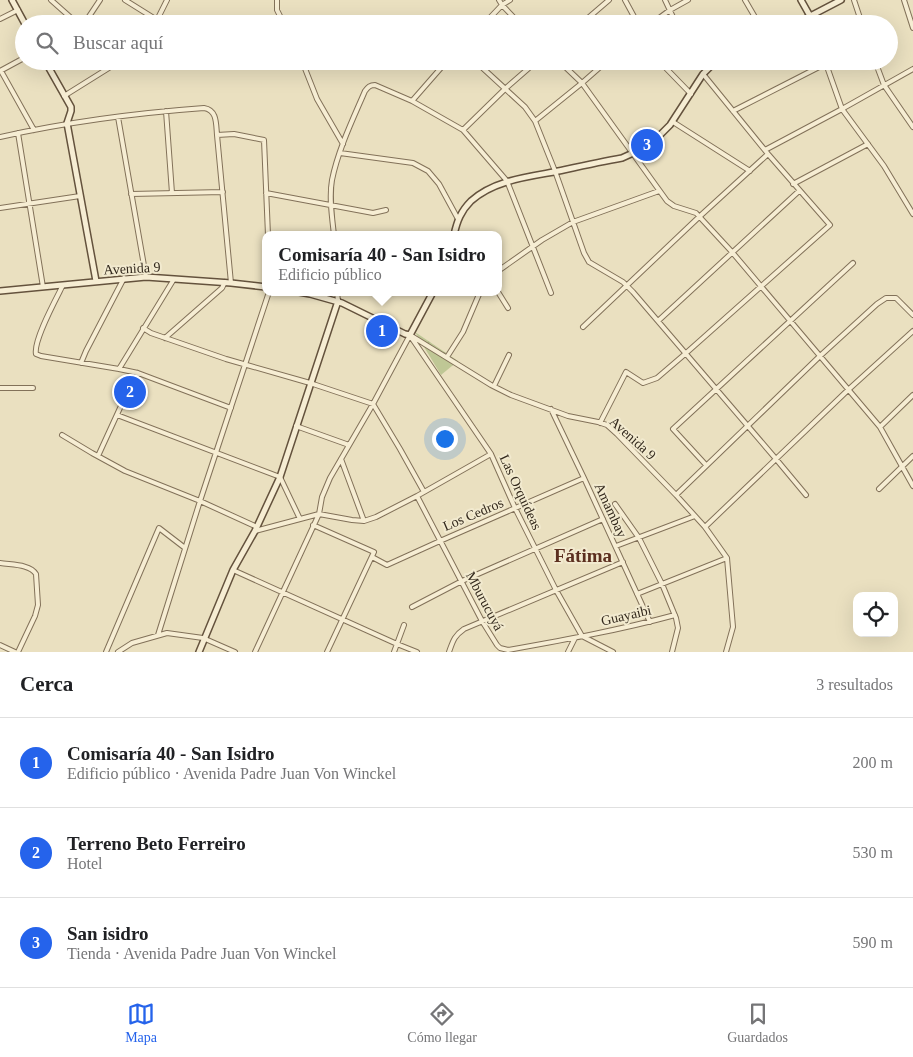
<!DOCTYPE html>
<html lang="es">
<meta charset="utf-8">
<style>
:root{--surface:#fff;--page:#f6f6f6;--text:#202124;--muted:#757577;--line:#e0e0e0;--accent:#2563eb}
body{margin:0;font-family:"Times New Roman",serif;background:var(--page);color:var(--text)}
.controls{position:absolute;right:15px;bottom:15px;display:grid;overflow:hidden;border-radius:10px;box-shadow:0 5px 20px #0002}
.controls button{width:45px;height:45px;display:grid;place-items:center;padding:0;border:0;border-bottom:1px solid var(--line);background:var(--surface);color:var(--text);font:25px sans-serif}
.you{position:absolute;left:444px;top:438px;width:18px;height:18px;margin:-12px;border:4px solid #fff;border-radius:50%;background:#1a73e8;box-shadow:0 0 0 8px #1a73e833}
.badge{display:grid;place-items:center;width:32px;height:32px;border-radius:50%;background:var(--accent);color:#fff;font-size:16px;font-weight:700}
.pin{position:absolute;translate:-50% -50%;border:2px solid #fff;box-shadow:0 1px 5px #0006}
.popup{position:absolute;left:262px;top:231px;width:240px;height:65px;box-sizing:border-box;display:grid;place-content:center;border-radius:10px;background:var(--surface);filter:drop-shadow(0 1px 4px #0005);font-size:16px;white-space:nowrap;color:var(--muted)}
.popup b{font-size:19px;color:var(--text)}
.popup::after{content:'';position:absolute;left:50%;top:100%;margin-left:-10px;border:10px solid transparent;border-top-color:var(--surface)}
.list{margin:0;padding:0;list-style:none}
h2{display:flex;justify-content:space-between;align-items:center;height:65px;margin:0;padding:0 20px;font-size:21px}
h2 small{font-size:16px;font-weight:400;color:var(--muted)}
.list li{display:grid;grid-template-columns:32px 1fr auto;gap:15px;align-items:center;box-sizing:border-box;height:90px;padding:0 20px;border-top:1px solid var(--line)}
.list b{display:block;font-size:19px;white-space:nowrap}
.list p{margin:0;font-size:16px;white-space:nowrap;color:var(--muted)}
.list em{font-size:16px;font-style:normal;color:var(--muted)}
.icon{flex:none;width:28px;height:28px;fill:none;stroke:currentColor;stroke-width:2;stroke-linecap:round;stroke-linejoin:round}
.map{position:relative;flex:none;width:913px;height:652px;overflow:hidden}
.search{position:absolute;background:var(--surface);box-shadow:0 5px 20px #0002;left:15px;right:15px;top:15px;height:55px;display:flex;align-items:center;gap:12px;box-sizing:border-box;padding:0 18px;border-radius:28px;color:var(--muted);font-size:19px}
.sheet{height:335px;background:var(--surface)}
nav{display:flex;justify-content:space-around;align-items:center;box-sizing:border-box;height:70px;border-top:1px solid var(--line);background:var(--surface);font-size:14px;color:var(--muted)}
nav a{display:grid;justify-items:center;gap:2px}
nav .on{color:var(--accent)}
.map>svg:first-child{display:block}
.park{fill:url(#park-crowns)}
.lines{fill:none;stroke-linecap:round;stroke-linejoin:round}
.street-casing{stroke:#827159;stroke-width:6}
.secondary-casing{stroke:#64523d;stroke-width:8}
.street{stroke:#f6edd3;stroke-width:4}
.secondary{stroke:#f6edd3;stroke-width:5}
.labels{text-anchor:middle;stroke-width:4;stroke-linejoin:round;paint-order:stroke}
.street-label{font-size:14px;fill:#33291d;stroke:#f2eacf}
.district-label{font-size:19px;font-weight:bold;fill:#5c2f1f;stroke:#f2eacf}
</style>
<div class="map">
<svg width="913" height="652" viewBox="0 0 913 652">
<defs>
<pattern id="park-crowns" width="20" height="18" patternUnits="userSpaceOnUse" patternTransform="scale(1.25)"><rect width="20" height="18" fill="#bfc795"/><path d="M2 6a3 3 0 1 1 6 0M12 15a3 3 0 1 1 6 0" fill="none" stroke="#a5ab80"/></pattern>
</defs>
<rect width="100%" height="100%" fill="#eae0c0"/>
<path class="park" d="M415 332 458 361 441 375Z"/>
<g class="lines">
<defs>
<path id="street" d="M51 0 78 24
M125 0 157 20
M277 0V10L284 24
M499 0 502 5 520 24
M625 0 638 24
M665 0 673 17 680 24
M745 0 759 24
M854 0 862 24
M904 0 913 28
M810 16 812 24
M0 19 18 10
M84 24 100 0
M155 24 167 0
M484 24 502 5 510 0
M581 24 609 0
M651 24 670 10 688 0
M302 61 317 99 343 144
M475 61 525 107 535 121 555 171 584 253 589 262 623 282 633 292 776 459 806 495
M559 61 582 83 667 201 674 206 696 213 732 252 880 427 913 486
M659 61 691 94
M825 61 842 109 884 166 913 214
M875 61 884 85 913 127
M0 71 24 58
M1 71 34 130
M64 96 120 61
M412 101 447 61
M166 111 172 193
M733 111 825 64
M118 117 146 277
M535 121 582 83 607 61
M673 122 750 171
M463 130 506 88 537 61
M18 133 43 287
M217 135 234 134 264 140 268 235
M0 137C67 122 136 113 204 108 217 110 216 123 217 135L231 283
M765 150 842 109 913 69
M340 153 413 163 428 171 439 184 458 219
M793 184 868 144
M266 193 373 213 386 210
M131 194 223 192
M0 208 80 196
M334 235C332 217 329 197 332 180 338 150 353 119 365 91 368 87 370 85 375 85L412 101 463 130 507 181 551 293
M498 271 542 240 573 222 659 191
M63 285C56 299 33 341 36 354L41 356 119 369 138 373 231 408
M337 292 338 301
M498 292 508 308
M658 321 799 191
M583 327 699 217 768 154
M143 328 151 333 226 359 310 383 373 404 400 449 424 492
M410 335 491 385 511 395 568 416 598 422 607 425 617 434 676 495 705 527 727 558 733 627 726 652
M411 337 491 454 515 508 556 590 582 636 613 652
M165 338 222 288 225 282
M447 357 463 332 480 292
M81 363 86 351 124 278
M119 369 174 279
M494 386 509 355
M0 388H33
M551 409 584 478 650 622
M117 415 280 477 300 519
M600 423 626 372 643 383 657 378 685 354 830 225 768 154 703 74
M296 426 349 445
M880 427 913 395
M62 435 92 453 125 471 200 501 257 527
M98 456 120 408 138 373
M341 459 364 521
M706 465 673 429 853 263
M879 489 913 456
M676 495 820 356 877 304 886 298H896L913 315
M417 496 482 621 497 645 500 648 508 650C564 640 620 630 675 615
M615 504 639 538 662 584 676 618 678 628 672 652
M313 525 374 552 327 652
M705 527 848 390 913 331
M255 531 319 514 352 520 364 521 376 517 417 496 491 454
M616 546 695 516
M372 557 387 565 440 541 584 478
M0 563C11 565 30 564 36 574L38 605 35 616 18 652
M233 570 397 644 417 652
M637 594 727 558
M412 607 462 581 603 519
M158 635 200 501 269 292
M0 645 15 652
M106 652 159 528 185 548
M118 652 132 643 167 633 203 638 235 652
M255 652 319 514 322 497 330 478 373 404 410 335
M394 652 404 625
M449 652C453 641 454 636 464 629L623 562
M568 652 575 638"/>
<path id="secondary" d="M12 0 25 24
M801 0 810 16
M795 24 841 0
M45 61 71 107V111L67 123 96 281
M454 235C457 221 461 211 471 201 493 181 526 177 554 172 577 167 599 162 622 158L633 153 660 135 670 125 703 74 716 61
M0 291 146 277 231 283 266 287
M299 292 310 294 342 303 405 334 410 335 433 292
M199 652 233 570 255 531 280 477 338 301"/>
</defs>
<use href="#street" class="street-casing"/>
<use href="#secondary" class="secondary-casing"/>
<use href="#street" class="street"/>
<use href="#secondary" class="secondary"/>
</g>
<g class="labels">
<g class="street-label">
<text transform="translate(132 268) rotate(-3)" y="5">Avenida 9</text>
<text transform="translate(633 438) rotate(42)" y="5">Avenida 9</text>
<text transform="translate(521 492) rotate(65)" y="5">Las Orquídeas</text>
<text transform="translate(611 510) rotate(65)" y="5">Amambay</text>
<text transform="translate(473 514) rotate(-23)" y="5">Los Cedros</text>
<text transform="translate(485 601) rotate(62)" y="5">Mburucuyá</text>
<text transform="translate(626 615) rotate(-13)" y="5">Guayaibi</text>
</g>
<g class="district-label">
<text x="583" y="562">Fátima</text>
</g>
</g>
</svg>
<div class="controls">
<button><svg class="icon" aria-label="locate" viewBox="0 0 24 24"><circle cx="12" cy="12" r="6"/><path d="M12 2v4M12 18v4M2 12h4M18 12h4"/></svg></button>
</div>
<div class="you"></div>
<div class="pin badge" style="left:382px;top:331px">1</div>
<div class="popup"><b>Comisaría 40 - San Isidro</b>Edificio público</div>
<div class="pin badge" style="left:130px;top:392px">2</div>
<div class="pin badge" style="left:647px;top:145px">3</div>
<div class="search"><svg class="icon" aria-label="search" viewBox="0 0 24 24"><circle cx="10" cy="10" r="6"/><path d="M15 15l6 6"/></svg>Buscar aquí</div>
</div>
<section class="sheet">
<h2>Cerca<small>3 resultados</small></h2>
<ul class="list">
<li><span class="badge">1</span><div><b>Comisaría 40 - San Isidro</b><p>Edificio público · Avenida Padre Juan Von Winckel</p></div><em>200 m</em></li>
<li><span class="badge">2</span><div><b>Terreno Beto Ferreiro</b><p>Hotel</p></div><em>530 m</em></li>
<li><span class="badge">3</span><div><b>San isidro</b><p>Tienda · Avenida Padre Juan Von Winckel</p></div><em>590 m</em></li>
</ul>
</section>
<nav>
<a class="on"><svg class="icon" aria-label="map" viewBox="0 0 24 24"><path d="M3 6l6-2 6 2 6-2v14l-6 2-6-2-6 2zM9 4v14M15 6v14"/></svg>Mapa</a>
<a><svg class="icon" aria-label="directions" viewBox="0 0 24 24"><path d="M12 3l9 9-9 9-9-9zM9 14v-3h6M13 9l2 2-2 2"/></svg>Cómo llegar</a>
<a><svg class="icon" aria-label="saved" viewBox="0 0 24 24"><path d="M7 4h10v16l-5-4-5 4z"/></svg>Guardados</a>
</nav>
